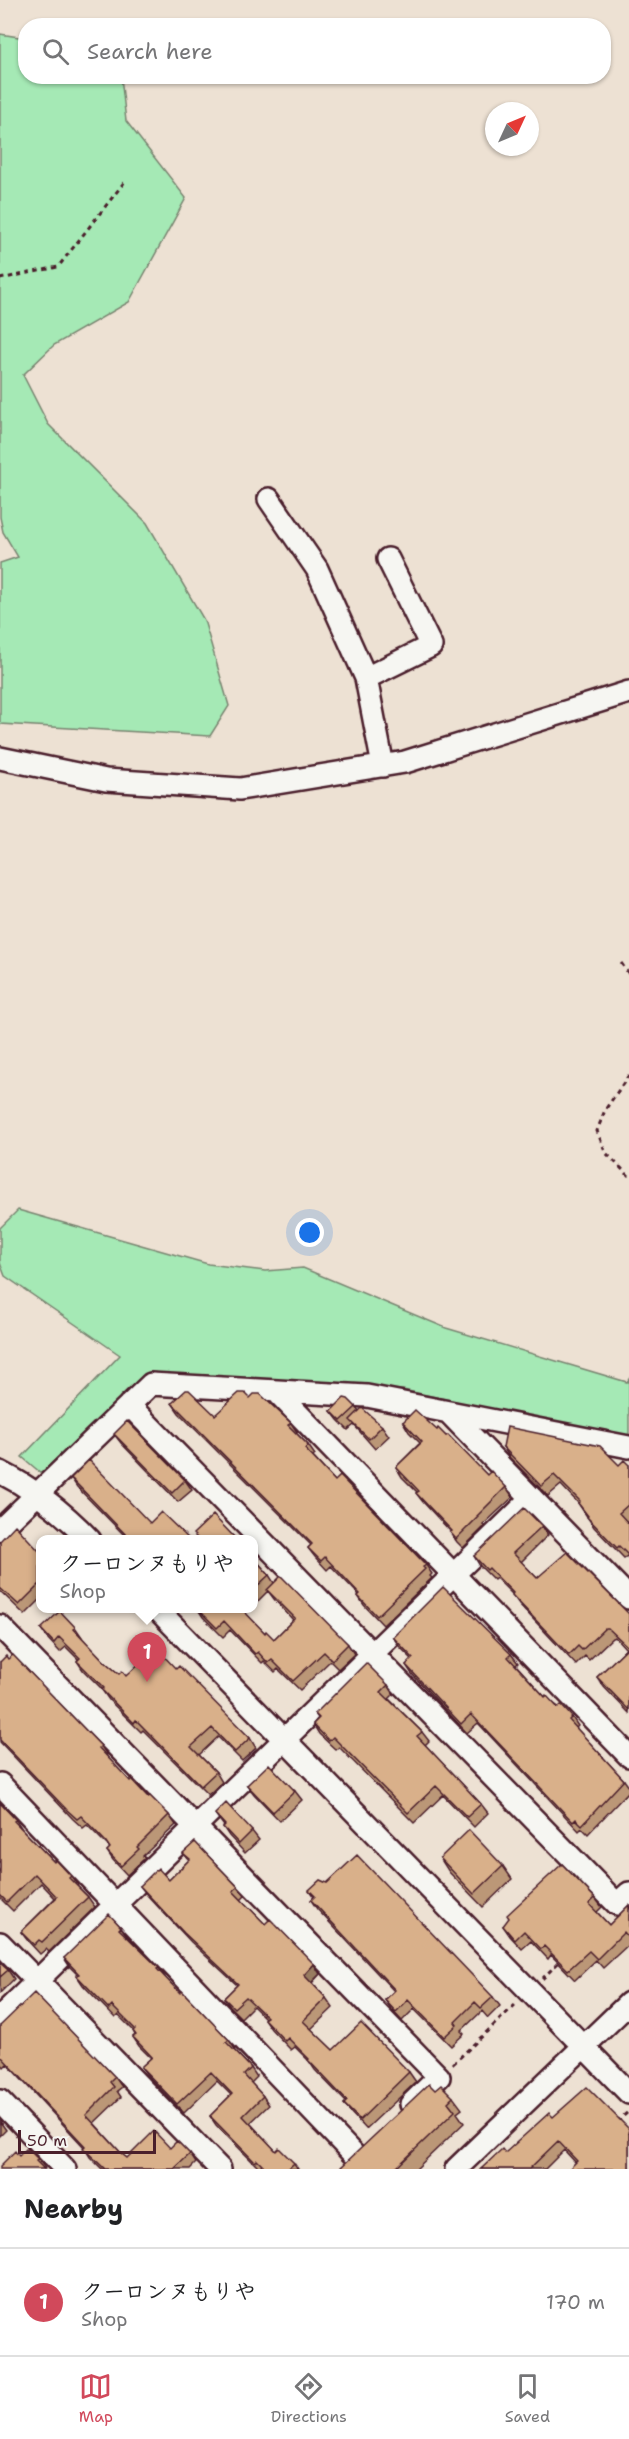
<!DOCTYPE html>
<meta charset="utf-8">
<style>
:root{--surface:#fff;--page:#f2f2f2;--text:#202124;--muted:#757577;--line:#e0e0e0;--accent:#d1495b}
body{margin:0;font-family:"Shantell Sans","Klee One",sans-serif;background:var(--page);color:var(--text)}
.compass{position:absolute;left:485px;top:102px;width:54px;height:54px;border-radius:50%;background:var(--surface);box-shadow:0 2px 4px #0004;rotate:46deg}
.scale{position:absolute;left:18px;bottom:15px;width:138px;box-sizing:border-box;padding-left:6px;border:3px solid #4a1f2b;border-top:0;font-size:16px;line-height:21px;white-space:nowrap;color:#4a1f2b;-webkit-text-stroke:4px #f6f6f2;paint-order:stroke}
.you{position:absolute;left:310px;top:1233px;width:21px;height:21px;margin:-15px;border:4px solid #fff;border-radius:50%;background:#1a73e8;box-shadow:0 0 0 9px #1a73e833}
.badge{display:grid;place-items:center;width:39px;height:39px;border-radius:50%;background:var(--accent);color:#fff;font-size:20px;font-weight:700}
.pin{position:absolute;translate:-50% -50px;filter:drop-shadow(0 2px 3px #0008)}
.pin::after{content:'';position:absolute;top:32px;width:21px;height:18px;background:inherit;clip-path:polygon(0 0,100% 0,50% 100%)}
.popup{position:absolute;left:36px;top:1535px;width:222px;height:78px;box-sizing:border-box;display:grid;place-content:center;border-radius:12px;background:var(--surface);filter:drop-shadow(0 2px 4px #0005);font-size:20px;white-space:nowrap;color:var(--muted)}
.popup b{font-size:22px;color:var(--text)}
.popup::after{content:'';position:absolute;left:50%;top:100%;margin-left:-12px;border:12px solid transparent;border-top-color:var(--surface)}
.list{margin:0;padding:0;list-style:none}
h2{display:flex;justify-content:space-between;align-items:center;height:78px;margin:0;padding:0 24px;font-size:26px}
h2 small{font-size:20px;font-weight:400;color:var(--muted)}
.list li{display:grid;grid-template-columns:39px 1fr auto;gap:18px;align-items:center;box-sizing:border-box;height:108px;padding:0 24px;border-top:2px solid var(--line)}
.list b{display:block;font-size:22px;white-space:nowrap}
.list p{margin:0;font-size:20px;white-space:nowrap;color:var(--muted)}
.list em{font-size:20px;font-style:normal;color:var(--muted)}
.icon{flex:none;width:33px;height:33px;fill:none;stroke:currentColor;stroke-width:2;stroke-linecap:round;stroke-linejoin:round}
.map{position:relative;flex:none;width:629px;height:2169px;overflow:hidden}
.search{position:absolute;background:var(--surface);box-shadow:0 2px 4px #0004;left:18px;right:18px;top:18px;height:66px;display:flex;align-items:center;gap:15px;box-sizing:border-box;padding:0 21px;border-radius:24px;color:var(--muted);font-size:22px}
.sheet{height:186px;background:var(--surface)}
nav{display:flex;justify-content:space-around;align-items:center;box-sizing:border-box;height:84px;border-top:2px solid var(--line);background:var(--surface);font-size:16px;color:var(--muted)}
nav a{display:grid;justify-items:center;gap:3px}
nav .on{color:var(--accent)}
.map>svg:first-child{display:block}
.green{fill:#a5e9b5;stroke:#788470;stroke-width:1.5}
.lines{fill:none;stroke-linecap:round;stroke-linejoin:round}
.minor-casing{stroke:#4a1f2b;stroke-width:26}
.path{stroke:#4a1f2b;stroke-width:3;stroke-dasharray:4.5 4.5;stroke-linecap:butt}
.minor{stroke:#f6f6f2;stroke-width:21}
.wall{fill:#bb9777;stroke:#4a1f2b;stroke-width:1.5}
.shaded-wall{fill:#987b61;stroke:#4a1f2b;stroke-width:1.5}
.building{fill:#d9b08a;stroke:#4a1f2b;stroke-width:1.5}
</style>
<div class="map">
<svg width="629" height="2169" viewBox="0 0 629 2169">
<rect width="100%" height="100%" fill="#ede1d3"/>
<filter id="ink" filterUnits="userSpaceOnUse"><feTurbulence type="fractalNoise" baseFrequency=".0167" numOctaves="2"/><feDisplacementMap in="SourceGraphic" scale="12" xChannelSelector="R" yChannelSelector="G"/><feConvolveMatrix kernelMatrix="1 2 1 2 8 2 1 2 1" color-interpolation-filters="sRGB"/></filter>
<g filter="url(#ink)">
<path class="green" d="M0 34 25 38 26 76 121 77 126 121 186 198 129 302 54 345 23 375 48 424 147 523 204 620 229 706 210 736 0 724V563L18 557 3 532 0 517Z
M18 1210 208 1264 265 1271 303 1268 446 1328 627 1382 629 1379V1438L403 1390 144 1376 41 1473 22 1457 120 1355 5 1276 0 1263V1228Z"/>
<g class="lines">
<defs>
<path id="minor" d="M269 499 317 569 366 678 383 766
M366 678 431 646 388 559
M0 758 106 780 240 789 405 762 629 692
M276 1391 629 1756
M129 1405 617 1904 629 1893
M448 1412 629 1598
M0 1472C34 1489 63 1512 90 1540
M0 1530 151 1384 367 1396 629 1447
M156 1608 629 2093
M0 1626 439 2077 411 2104
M0 1784 356 2157
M0 1943 220 2169
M0 2017 532 1498
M0 2101 65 2169
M456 2169 629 2003"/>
</defs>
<use href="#minor" class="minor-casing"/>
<path class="path" d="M0 279 58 267 126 180
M621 963 629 974
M629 1075 605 1110 597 1131 606 1153 629 1176
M542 1979 561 1960
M453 2064 516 2004
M617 2122 628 2112"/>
<use href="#minor" class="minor"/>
</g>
<path class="wall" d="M250 1398 291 1423 297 1432 296 1433 308 1445 315 1455 313 1457 335 1481 426 1565 432 1574 430 1576 432 1578 383 1625 364 1605 358 1596 359 1595 331 1566 327 1570 315 1557 308 1548 311 1545 179 1413 172 1403 215 1415Z
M356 1407 359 1411 382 1426 389 1436 375 1449 354 1425 348 1430 338 1420 331 1411Z
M403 1422 437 1430 446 1436 487 1475 506 1487 513 1497 483 1525 485 1526 463 1548 457 1542 450 1532H451L423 1502 416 1493 417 1492 402 1477 396 1467 420 1443 409 1432Z
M114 1434 185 1480 192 1490 178 1502 121 1443Z
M503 1447 619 1465H629V1521L627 1522 629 1524V1559L627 1556 624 1558 594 1527 578 1503 561 1485 548 1496 510 1458Z
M71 1478 150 1523 189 1539H128L77 1487Z
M542 1526 548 1535 521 1562 537 1578 629 1614V1713L604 1687 597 1677 626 1649 615 1637 612 1638 589 1660 585 1656 576 1665 519 1604 512 1594 496 1578 494 1580 480 1566 474 1556Z
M0 1541 40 1552V1600L25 1615 0 1591Z
M254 1558 269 1575 274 1583 348 1644 354 1654 338 1669 330 1661 300 1690 278 1669 275 1672 264 1661 262 1663 230 1630 223 1637 203 1617 197 1608H250L245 1613 265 1633 274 1639 293 1620 274 1599 268 1591 254 1605Z
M75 1627 82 1637H81L105 1662 119 1674 126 1676 148 1663 176 1669 250 1738 256 1748 242 1761 218 1737 199 1755 216 1772 222 1782 208 1795 143 1730 141 1732 109 1700 102 1690H103L83 1670 77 1661 78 1659 66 1647 60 1652 48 1639 41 1629Z
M393 1637 511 1654 518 1663 516 1665 545 1697 572 1717 578 1726 576 1728 624 1780 629 1787V1791L588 1834 582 1828 579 1831 478 1723 467 1733 454 1719 412 1674 406 1665 412 1659 399 1646Z
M0 1662 101 1746 107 1755 106 1756 130 1781 169 1815 176 1825 143 1856 145 1858 127 1875 113 1860 107 1851 110 1848 87 1825 83 1828 73 1819 0 1742Z
M388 1685 394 1694 389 1699 422 1732 429 1741 425 1745 481 1804 488 1813 474 1827 443 1795 414 1823 339 1747 336 1750 319 1734 313 1724 318 1718 315 1714Z
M247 1785 295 1791 302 1800 280 1821 254 1794Z
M0 1803 16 1820 22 1829 54 1862 71 1876 78 1885 77 1886 88 1897 95 1907 49 1952 46 1949 40 1954 28 1941 21 1932 55 1898 41 1883 13 1911 0 1898Z
M215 1814 252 1831 259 1840 245 1853 229 1836 223 1827 224 1826Z
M183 1853 238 1887 245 1896 241 1900 265 1924 314 1964 320 1974 312 1983 326 1998 333 2008 311 2029 333 2050 409 2072 416 2082 366 2129 351 2113 344 2104 346 2102 315 2070 309 2061 295 2047 291 2050 271 2029 264 2019 265 2018 253 2006 241 2018 230 2007 224 1998 237 1985 191 1942 147 1895 140 1886 169 1880 189 1860Z
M440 1858 503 1866 512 1879 483 1907 449 1872Z
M309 1890 493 1997 500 2006 488 2018 482 2011 461 2031 464 2034 451 2046 414 2009 402 2021 391 2009 385 2000 394 1991 317 1909 311 1900 314 1897Z
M595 1898 602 1907 597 1912 609 1925 629 1905V1944L603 1968 596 1960 575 1980 551 1955 548 1959 531 1941 522 1949 510 1936 503 1926Z
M121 1927 127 1936 159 1968 165 1977H164L229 2040 235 2049 234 2050 251 2068 257 2077 251 2083 263 2096 269 2105 250 2123 276 2151 294 2163 298 2169H260L216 2125 210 2116 231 2095 217 2081 184 2113 148 2076 141 2067 151 2058 139 2046 133 2037 135 2035 133 2031V2030L118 2015 115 2018 83 1985 77 1976 78 1975 70 1967 64 1958Z
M0 1963 8 1970 14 1979 0 1993Z
M0 2026 115 2077 122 2087 117 2091 121 2097 94 2123 122 2154 127 2158 170 2148 190 2154 196 2163 190 2169H102L90 2157 84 2147 7 2064 4 2067 0 2062Z
M435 2090 453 2097 462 2109 457 2113 464 2123 416 2169H339Z
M553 2117 629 2129V2169L576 2163 564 2150 545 2169H481L505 2153Z
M0 2120 2 2123H1L6 2130 0 2136Z
M19 2156 38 2159 45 2168 44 2169Z"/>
<path class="shaded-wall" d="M314 1964 320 1974 310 1984 304 1975Z"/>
<path class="building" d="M186 1390H189L215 1415 239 1393H245L250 1398 254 1394H260L291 1423 288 1425 308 1445 305 1449 335 1481 340 1476 426 1565 423 1567 425 1569 377 1616 358 1596 360 1594 325 1557 321 1561 308 1548 312 1544 172 1403Z
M344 1398 348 1399 356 1407 341 1421 331 1411Z
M362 1408 382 1426 369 1439 350 1420Z
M415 1410 437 1430 438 1428 446 1436 448 1435 487 1475 491 1471 506 1487 477 1516 478 1517 456 1539 450 1532 452 1531 416 1493 419 1491 396 1467 422 1442 403 1422Z
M127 1421 185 1480 172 1493 114 1434Z
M507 1427 600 1446 619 1465 624 1460 629 1465V1504L619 1513 629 1524V1556L619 1546 617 1548 587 1517 588 1516 578 1503 580 1501 554 1475 541 1486 503 1447Z
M89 1460 150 1523 161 1512 189 1539H130L71 1478Z
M524 1508 542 1526 513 1553 537 1578 567 1552 629 1614V1710L597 1677 628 1647 608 1628H605L582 1650 578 1646 569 1655 512 1595 513 1593 489 1568 487 1570 474 1556Z
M213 1515 236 1539H198L193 1534Z
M15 1525 40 1552V1584L19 1605 0 1588V1541Z
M254 1558 269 1575 254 1589Z
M281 1576 348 1644 332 1660 324 1652 293 1681 272 1660 268 1663 258 1652 255 1654 224 1621 217 1628 197 1608H241L265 1633 266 1631 274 1639 295 1618 267 1590Z
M443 1587 511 1654 508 1657 545 1697 546 1695 558 1708 561 1705 572 1717 569 1720 624 1780 582 1825 576 1819 573 1822 471 1714 461 1724 406 1665 413 1658 393 1637Z
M60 1611 75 1627 74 1629 105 1662 119 1674 122 1671 126 1676 144 1659 148 1663 160 1652 176 1669 179 1666 250 1738 235 1752 212 1728 191 1747 216 1772 201 1786 136 1720 134 1723 102 1690 104 1688 77 1661 80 1658 59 1637 54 1643 41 1629Z
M13 1655 101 1746 99 1748 130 1781 131 1779 148 1797 150 1796 169 1815 137 1847 139 1849 121 1866 107 1851 110 1848 106 1842 81 1816 77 1819 67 1810 0 1740V1662L6 1656 8 1659Z
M366 1663 388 1685 381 1692 422 1732 417 1736 481 1804 467 1817 436 1786 408 1813 333 1737 329 1741 313 1724 319 1718 315 1714Z
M269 1764 295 1791 273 1812 247 1785Z
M0 1803 16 1820 14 1821 54 1862 56 1860 71 1876 69 1878 88 1897 42 1942 39 1940 34 1945 21 1932 57 1897 35 1874 7 1902 0 1895Z
M226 1803 252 1831 239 1844 223 1827 225 1825 215 1814Z
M469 1830 503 1866 474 1894 440 1858Z
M195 1842 238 1887 233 1891 265 1924 270 1919 314 1964 304 1975 326 1998 303 2021 333 2050 361 2023 409 2072 360 2120 344 2104 347 2101 308 2060 309 2059 288 2038 285 2041 264 2019 267 2017 246 1997 234 2008 224 1998 238 1984 184 1933 140 1886 158 1868 169 1880 190 1859 183 1853Z
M357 1855 493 1997 481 2008 475 2002 455 2022 457 2025 444 2037 408 2000 396 2012 385 2000 395 1990 311 1900 315 1896 309 1890 320 1880 327 1883Z
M562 1864 595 1898 589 1904 609 1925 629 1905V1938L624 1932 597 1959 589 1951 568 1970 544 1946 541 1949 524 1931 515 1940 503 1926 509 1918 507 1915Z
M109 1914 121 1927 119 1929 159 1968 157 1969 180 1993 182 1991 229 2040 226 2042 251 2068 244 2075 263 2096 243 2116 276 2151 279 2148 294 2163 288 2169H266L257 2160 255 2162 210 2116 232 2094 211 2072 177 2104 141 2067 152 2057 133 2037 136 2035 133 2031 135 2029 112 2006 109 2009 77 1976 79 1974 64 1958Z
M0 1963 8 1970 0 1977Z
M34 1993 115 2077 110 2082 114 2087 86 2115 122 2154 127 2158 154 2131 170 2148 177 2141 190 2154 174 2169H105L83 2148 85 2146 0 2055V2026Z
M429 2084 435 2090 441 2085 453 2097 448 2102 455 2111 395 2169H339Z
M587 2087 629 2129 628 2133 629 2134V2169H569L577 2161 558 2141 529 2169H481L502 2149 505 2153 549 2113 553 2117Z
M27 2148 38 2159 36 2161 44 2169H0V2166L15 2151 19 2156Z"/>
</g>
</svg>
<svg class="compass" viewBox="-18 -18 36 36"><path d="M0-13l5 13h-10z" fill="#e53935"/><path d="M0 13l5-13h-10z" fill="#757577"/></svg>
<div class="scale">50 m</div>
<div class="you"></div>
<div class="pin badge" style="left:147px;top:1682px">1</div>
<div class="popup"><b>クーロンヌもりや</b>Shop</div>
<div class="search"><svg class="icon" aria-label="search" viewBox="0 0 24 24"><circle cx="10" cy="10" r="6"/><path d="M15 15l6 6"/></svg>Search here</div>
</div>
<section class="sheet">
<h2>Nearby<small></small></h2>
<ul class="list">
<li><span class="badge">1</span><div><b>クーロンヌもりや</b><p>Shop</p></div><em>170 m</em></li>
</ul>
</section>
<nav>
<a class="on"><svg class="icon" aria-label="map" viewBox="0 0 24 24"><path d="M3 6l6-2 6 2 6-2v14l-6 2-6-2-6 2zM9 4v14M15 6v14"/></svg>Map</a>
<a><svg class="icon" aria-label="directions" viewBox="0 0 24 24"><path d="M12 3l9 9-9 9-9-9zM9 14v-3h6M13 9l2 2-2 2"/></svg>Directions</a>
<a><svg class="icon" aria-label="saved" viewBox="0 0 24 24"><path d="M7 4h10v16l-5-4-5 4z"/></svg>Saved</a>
</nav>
